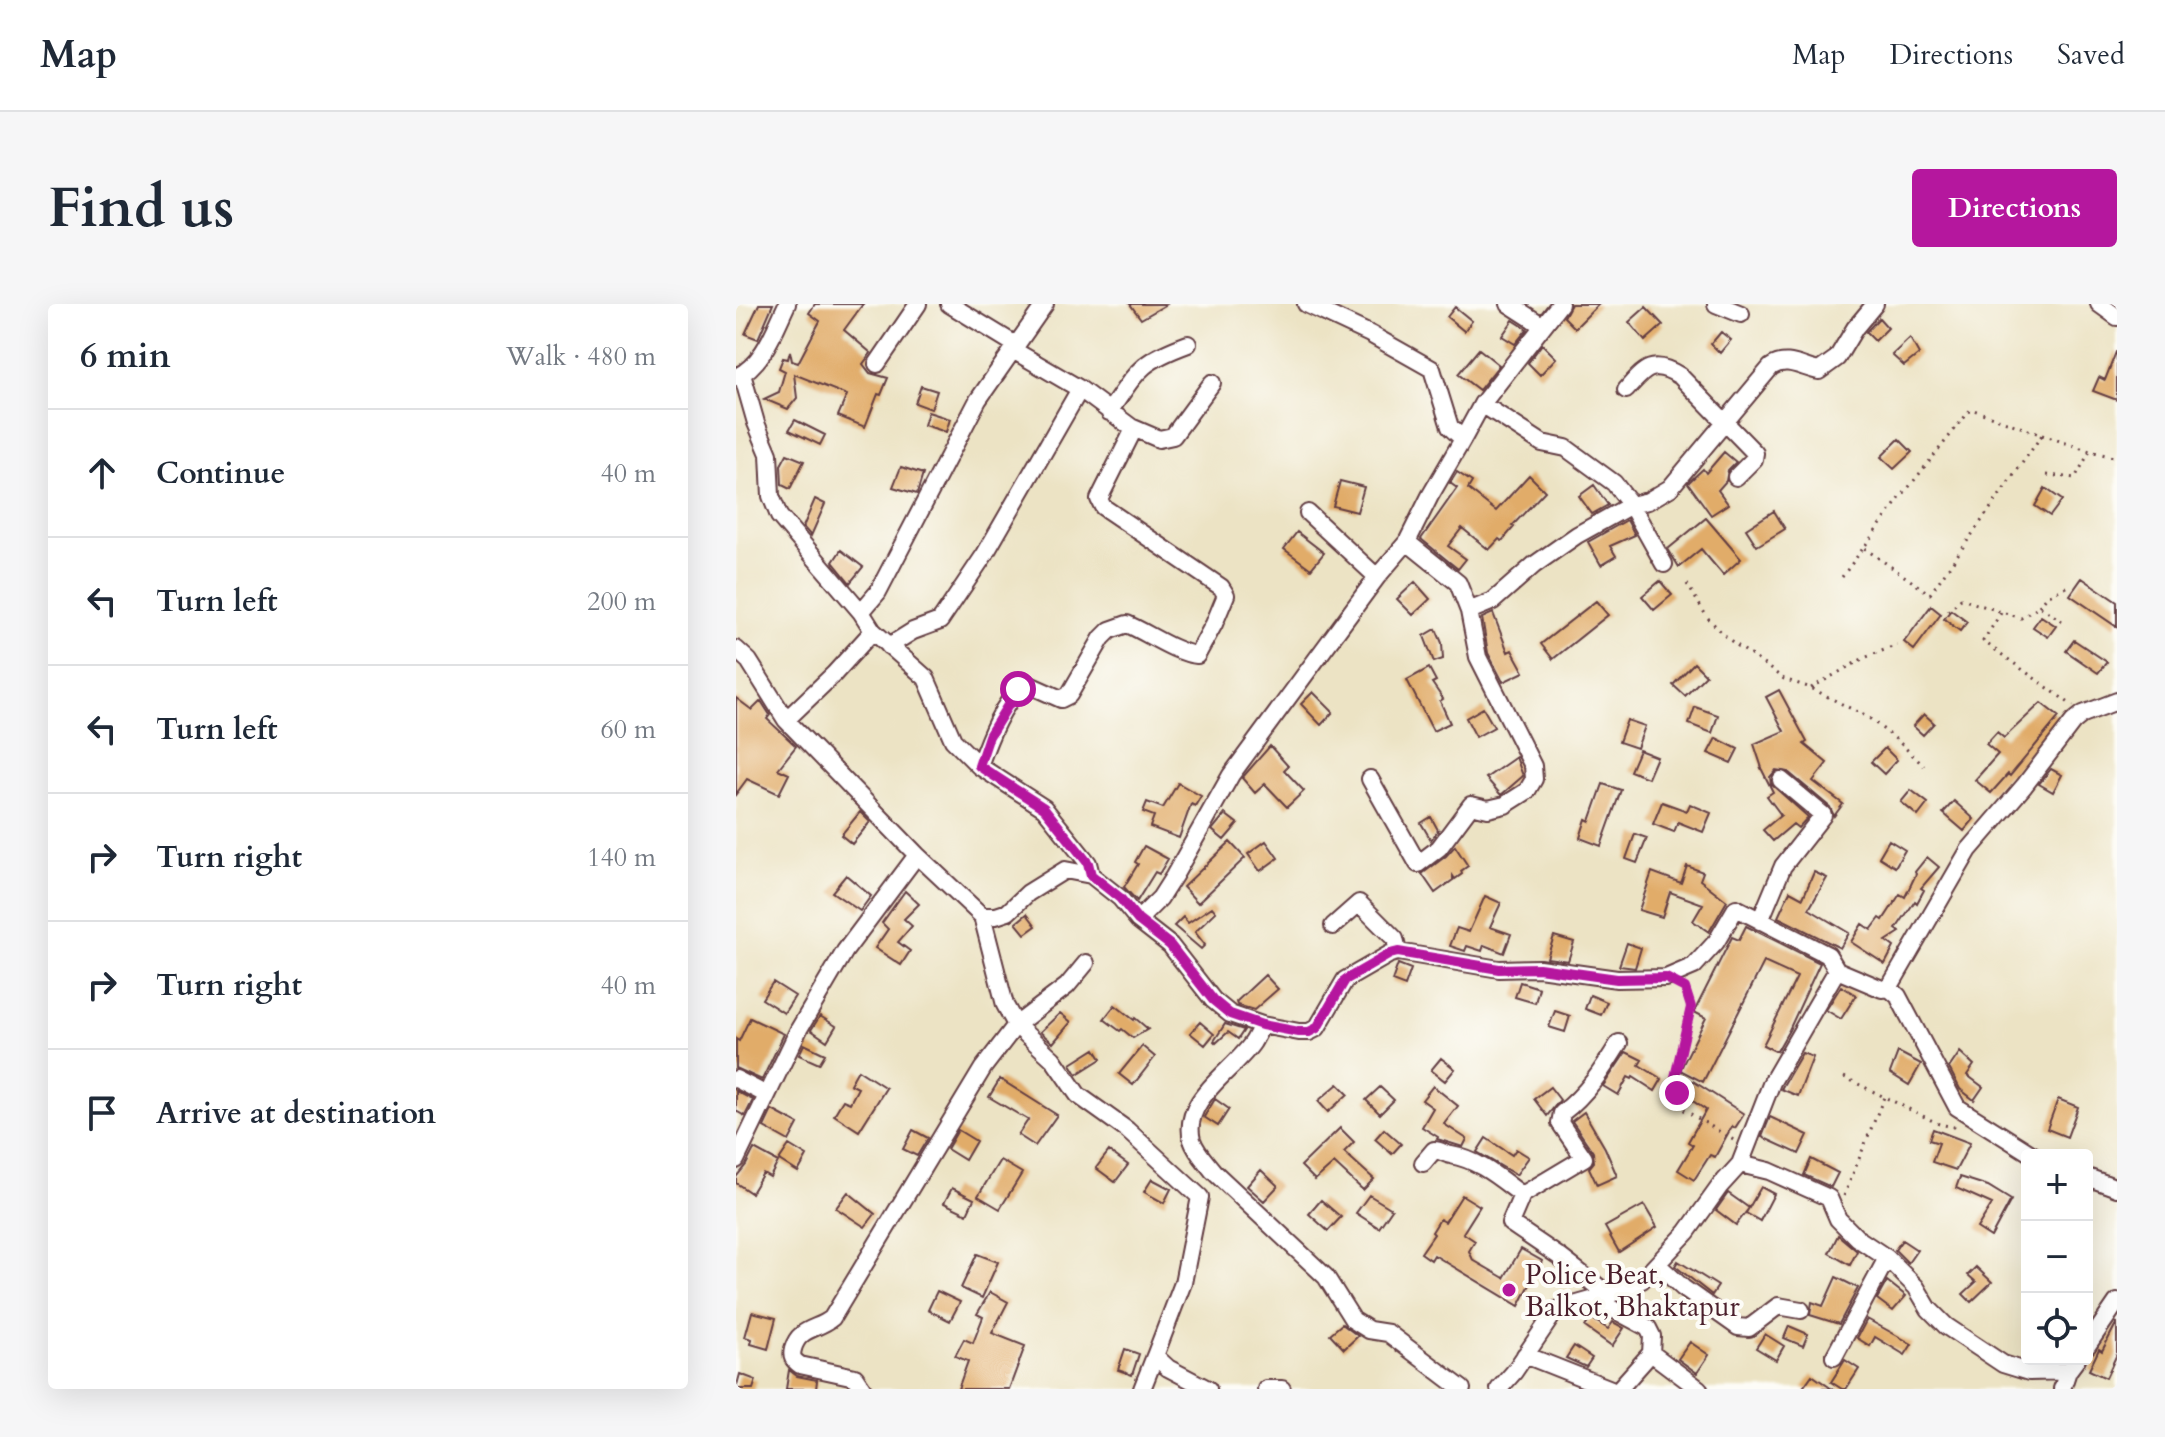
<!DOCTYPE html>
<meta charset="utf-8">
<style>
:root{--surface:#fff;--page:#f6f6f7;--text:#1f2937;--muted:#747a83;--line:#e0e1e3;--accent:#b5179e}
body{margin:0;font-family:Cardo,serif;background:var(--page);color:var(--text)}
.controls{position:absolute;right:24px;bottom:24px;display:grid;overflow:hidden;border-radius:8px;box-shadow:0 8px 32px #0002}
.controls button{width:72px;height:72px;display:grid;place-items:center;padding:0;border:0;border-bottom:2px solid var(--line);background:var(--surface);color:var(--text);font:40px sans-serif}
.stop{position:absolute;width:24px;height:24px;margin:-18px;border:6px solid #b5179e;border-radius:50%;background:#fff}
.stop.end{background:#b5179e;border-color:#fff;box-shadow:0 2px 8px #0008}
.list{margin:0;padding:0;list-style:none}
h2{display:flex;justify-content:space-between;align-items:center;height:104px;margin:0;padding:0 32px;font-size:34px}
h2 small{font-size:26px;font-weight:400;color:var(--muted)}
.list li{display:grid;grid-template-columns:52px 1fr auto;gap:24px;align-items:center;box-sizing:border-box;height:128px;padding:0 32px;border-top:2px solid var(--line)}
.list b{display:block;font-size:30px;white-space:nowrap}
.list em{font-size:26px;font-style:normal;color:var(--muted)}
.icon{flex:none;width:44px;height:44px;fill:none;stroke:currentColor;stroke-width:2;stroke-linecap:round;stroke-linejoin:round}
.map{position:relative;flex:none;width:1381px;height:1085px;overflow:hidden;border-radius:8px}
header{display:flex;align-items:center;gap:48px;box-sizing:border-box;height:112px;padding:0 40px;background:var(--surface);border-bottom:2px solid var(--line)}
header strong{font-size:38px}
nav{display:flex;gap:44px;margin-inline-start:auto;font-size:28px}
.intro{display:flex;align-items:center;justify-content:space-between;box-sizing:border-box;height:192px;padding:0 48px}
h1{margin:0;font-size:56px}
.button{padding:20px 36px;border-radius:8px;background:var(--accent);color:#fff;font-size:28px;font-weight:700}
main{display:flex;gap:48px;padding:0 48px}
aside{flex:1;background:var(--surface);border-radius:8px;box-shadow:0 8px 32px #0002}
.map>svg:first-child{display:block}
.building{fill:#e1ac69}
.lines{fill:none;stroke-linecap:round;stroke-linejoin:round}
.minor-casing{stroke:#623c42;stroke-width:20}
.path{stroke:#623c42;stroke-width:3;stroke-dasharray:2 6;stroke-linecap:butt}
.minor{stroke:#fff;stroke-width:16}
.route{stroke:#b5179e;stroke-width:10}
.poi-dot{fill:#b5179e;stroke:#fdfcf7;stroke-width:3}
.labels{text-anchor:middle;stroke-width:8;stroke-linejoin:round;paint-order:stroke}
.poi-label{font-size:28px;fill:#4a1f2b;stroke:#fdfcf7;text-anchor:start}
</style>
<header>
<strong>Map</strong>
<nav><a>Map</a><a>Directions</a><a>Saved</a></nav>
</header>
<div class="intro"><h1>Find us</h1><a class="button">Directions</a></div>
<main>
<aside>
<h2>6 min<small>Walk · 480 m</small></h2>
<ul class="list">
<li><svg class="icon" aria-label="ahead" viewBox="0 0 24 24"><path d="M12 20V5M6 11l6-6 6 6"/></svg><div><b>Continue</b></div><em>40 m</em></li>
<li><svg class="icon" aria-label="left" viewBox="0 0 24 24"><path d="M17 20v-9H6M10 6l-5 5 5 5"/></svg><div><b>Turn left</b></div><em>200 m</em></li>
<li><svg class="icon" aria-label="left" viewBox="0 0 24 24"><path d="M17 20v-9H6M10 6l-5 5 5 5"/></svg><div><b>Turn left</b></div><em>60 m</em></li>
<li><svg class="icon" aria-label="right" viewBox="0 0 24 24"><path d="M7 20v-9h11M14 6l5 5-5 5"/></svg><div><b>Turn right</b></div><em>140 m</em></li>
<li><svg class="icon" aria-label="right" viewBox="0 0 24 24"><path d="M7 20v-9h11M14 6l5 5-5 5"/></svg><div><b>Turn right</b></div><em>40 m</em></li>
<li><svg class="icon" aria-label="arrive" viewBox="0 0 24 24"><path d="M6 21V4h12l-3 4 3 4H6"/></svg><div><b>Arrive at destination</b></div></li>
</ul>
</aside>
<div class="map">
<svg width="1381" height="1085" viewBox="0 0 1381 1085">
<rect width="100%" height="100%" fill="#fdfcf7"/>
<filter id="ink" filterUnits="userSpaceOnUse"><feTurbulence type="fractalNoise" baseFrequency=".0125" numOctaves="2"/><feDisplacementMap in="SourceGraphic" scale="16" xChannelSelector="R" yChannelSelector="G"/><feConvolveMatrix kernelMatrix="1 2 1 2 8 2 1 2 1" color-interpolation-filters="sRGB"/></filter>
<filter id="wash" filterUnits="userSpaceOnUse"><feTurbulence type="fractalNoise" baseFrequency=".006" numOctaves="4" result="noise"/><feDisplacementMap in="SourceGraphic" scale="32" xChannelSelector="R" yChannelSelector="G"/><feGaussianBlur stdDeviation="1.8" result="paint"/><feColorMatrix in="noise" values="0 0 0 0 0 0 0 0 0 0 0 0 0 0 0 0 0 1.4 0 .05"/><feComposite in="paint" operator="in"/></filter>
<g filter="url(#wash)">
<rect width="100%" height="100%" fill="#ece3c4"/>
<g id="blocks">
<path class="building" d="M23 0H37L22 35 9 30Z
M79 0H127L108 26 135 49 127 60 134 69 152 74 145 91 142 90 129 123 102 112 111 91 58 70 61 94 52 105 28 95 43 88 49 67 43 64 47 54 52 55 54 47 56 57 62 59 84 17 73 9Z
M394 0H431L405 15Z
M835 0H863L839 24 828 13Z
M719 3 736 17 728 27 711 13Z
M910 3 927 21 909 37 893 18Z
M1143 14 1152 24 1139 37 1130 28Z
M777 16 791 25 779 40 766 32Z
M985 28 995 36 984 49 975 40Z
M1174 34 1183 50 1168 62 1156 51Z
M806 40 820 54 804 71 792 59Z
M743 45 763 61 743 86 722 70Z
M1380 48H1381V96L1357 87 1363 73 1369 76Z
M185 82 201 87 195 105 179 99Z
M192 108 214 115 210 128 188 121Z
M59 116 89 131 84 141 53 126Z
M1163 135 1176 148 1158 165 1145 153Z
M988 148 1000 158 992 166 990 177 982 186 992 200 975 211 952 179 967 165 970 169Z
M51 150 68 157 54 185 46 181 45 161Z
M165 163 187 170 181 190 157 183Z
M721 168 736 178 732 185 760 207 793 171 809 187 776 222 778 223 766 237 763 235 753 246 726 224 712 242 730 255 722 265 685 235 721 184 714 179Z
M604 177 628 183 621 208 597 202Z
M858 181 872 201 856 210 843 192Z
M1309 184 1326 196 1314 212 1299 202Z
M79 195 89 200 75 232 67 223Z
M1038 207 1049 225 1021 242 1010 225Z
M970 214 1005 255 987 271 965 245 943 263 932 245Z
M891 216 899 231 874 242 880 252 865 261 852 238Z
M561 228 588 249 575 265 548 245Z
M105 246 127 263 114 279 97 258Z
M1346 274 1381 298V323L1334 291Z
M924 277 936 291 918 306 906 292Z
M679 278 694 295 677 311 661 295Z
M860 297 872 311 817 355 805 340Z
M1195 302 1205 310 1178 346 1168 338Z
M1215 306 1231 318 1224 327 1208 315Z
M757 309 772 348 776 346 788 368 767 378 752 349 746 314Z
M1305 312 1320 322 1312 333 1297 323Z
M700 325 706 339 707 355 698 358 688 332Z
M1338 336 1371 358 1362 369 1330 347Z
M958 359 970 371 949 392 937 381Z
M693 364 700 377 696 379 707 395 704 397 714 419 697 427 671 376Z
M1043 386 1071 438 1068 440 1091 459 1077 477 1107 500 1098 512 1094 503 1052 468 1040 466 1034 473 1035 480 1072 513 1062 524 1057 520 1037 537 1027 526 1045 511 1031 492 1037 488 1025 464H1026L1018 440 1048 427 1030 393Z
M577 388 597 408 585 421 565 400Z
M0 394 16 406 25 397 34 411 31 415 60 442 42 465 53 470 43 490 11 475 0 490Z
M1305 399 1323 413 1274 472 1272 470 1255 489 1239 476 1262 450 1250 440 1261 428 1268 434Z
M959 403 982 411 976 429 953 420Z
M747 404 758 423 740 433 730 414Z
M1188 410 1198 419 1187 431 1177 422Z
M891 416 909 422 901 444 883 438Z
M980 434 1002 445 995 459 972 449Z
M534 442 552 462 548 466 568 487 551 503 529 480 519 489 506 474Z
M1149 444 1161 456 1148 470 1135 458Z
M903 446 921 453 912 474 894 467Z
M780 453 787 472 765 491 750 474Z
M1315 465 1326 471 1317 488 1303 480Z
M442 479 465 492 459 502 455 500 443 534 414 523 418 512 407 508 411 498 427 504Z
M867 480 885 486 865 542 844 534 850 515 854 517Z
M1175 486 1192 499 1182 512 1165 498Z
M1218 497 1238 515 1228 527 1207 509Z
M926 498 951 507 954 500 975 509 967 528 942 518 938 528 917 520Z
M124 508 134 518 116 540 105 531Z
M489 510 502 520 488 536 476 526Z
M695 513 702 526 695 536 685 519Z
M899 530 911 534 901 559 890 555Z
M1153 536 1169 546 1159 563 1143 553Z
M530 537 542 554 524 567 512 550Z
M494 538 509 554 462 599 447 583Z
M408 542 432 555 423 570 419 568 401 597 388 583 402 560 399 558Z
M719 542 732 562 725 567 726 570 719 575 717 572V576L699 589 686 570 710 552Z
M1191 553 1203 563 1185 584 1188 586 1181 599 1179 597 1160 625 1164 628 1150 637 1158 643 1149 660 1115 638 1126 620 1135 626 1144 614 1147 616 1164 590 1169 593 1180 570 1179 568Z
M951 562 967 568 964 576 991 597 973 628 957 617 967 600 934 588 926 613 903 606 916 568 945 579Z
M1078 568 1091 574 1073 605 1113 629 1104 644 1042 613 1054 587 1067 594Z
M110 571 135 592 124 607 96 588Z
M169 587 183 600 168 615 176 622 162 638 174 647 165 661 139 644 152 625 146 619Z
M749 592 765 599 754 623 775 630 768 649 748 641 746 647 731 642 729 647 714 642 721 624 733 628Z
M476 603 480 608 459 628 469 641 465 645 438 622 447 613 452 619Z
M291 610 300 622 289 630 280 619Z
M1010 622 1084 659 1053 726 1041 747H1039L1027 741 1061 673 1028 658 967 778 944 766 970 714 958 708 996 633 1003 636Z
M818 632 838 638 832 657 811 654Z
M891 639 905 644 899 664 883 662Z
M662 660 675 665 669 682 656 677Z
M529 671 542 685 518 706 501 701 500 698Z
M37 678 59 692 48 709 26 695Z
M784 678 803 684 799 699 779 693Z
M1105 682 1120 691 1105 715 1090 706Z
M854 691 871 698 865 711 849 705Z
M379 701 398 716 399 714 412 725 397 734 386 725 384 727 368 715Z
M819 707 834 712 829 728 813 723Z
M324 709 335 718 317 739 304 728Z
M84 712 100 722 91 737 75 726Z
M14 714 48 730 26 776 0 764V735L3 737Z
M464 718 478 730 469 741 454 729Z
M489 720 508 726 502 735 492 728 480 739 478 737Z
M68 740 89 750 83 760 63 751Z
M406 742 419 753 397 781 383 770Z
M359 745 365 755 341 770 335 760Z
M890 748 906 756 903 761 926 775 919 787 897 773 896 775 892 773 882 791 867 782Z
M1162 748 1185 760 1173 781 1154 769Z
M1224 748 1238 761 1231 771 1247 783 1238 796 1224 785 1213 764Z
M1066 749 1077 753 1062 792 1045 785Z
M705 754 719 765 709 777 695 766Z
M122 766 150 784 123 827 98 811 107 796 114 799 122 784 114 780Z
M264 775 321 811 299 842 282 831 292 816 253 793Z
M957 777 1008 810 999 824 996 822 979 853 974 851 958 876 942 866 957 841 952 838 970 806 948 791Z
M602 780 612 790 592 808 582 797Z
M697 782 722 802 708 820 731 835 727 843 701 835 702 833 686 823 697 804 686 796Z
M644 783 658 796 644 810 630 796Z
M814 783 824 796 811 812 798 795Z
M0 787 17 796 9 812 0 807Z
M479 795 493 805 482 822 468 813Z
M1322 795 1342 803 1331 833 1311 825Z
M36 806 62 820 53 837 28 823Z
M848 808 869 844 881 872 861 881 853 864 858 858 857 848 836 817Z
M1034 813 1072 831 1063 850 1026 833Z
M604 824 618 838 608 848 638 875 627 886 598 859 579 876 565 862Z
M648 825 665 840 656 850 639 835Z
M1197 825 1234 839 1220 866 1196 858 1203 839 1193 836Z
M177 826 192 834 181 852 167 845Z
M222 826 240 837 229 856 211 845Z
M750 834 776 851 780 845 793 853 780 871 741 848Z
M53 841 71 852 62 868 43 856Z
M18 845 42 858 34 873 27 869 15 889 0 879V873L10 861Z
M373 847 392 861 379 878 360 864Z
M1075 855 1102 869 1095 883 1068 871Z
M264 856 286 869 264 905 242 892Z
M525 866 542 882 528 897 511 882Z
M1224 873 1252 882 1275 896 1255 933 1241 924 1256 900 1220 884Z
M416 875 435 885 428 899 408 888Z
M1025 883 1038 890 1024 917 1010 909Z
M216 884 238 895 231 910 208 899Z
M112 888 139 910 129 923 100 904Z
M992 889 1013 904 1000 921 980 906Z
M633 891 656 905 643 924 620 909Z
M726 891 744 902 727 929 739 937 733 947 737 956 768 974 785 945 806 957 783 1002 698 951 695 956 685 949 698 930 696 928 704 915 709 918Z
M585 896 605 913 592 927 573 910Z
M908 901 921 923 883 948 869 923Z
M1102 931 1121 947 1114 961 1093 949Z
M1166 936 1181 946 1172 959 1159 946Z
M241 950 262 958 246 994 225 984Z
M942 957 982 982 976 991 939 962Z
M1240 963 1256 978 1235 998 1227 990 1240 978 1232 971Z
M1100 973 1122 984 1103 1020 1074 1011 1076 998 1087 1002Z
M1151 977 1170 992 1157 1007 1141 995Z
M201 987 224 998 214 1017 192 1006Z
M254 988 272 998 256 1029 289 1042 273 1085H222L232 1057 219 1052 228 1035 237 1039 247 1013 241 1010Z
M16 1008 40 1014 32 1045 15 1040 16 1035 9 1033Z
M855 1014 872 1025 877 1018 888 1024 876 1042 849 1023Z
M1131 1015 1176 1040 1169 1051 1139 1033 1134 1042 1121 1034Z
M1381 1018V1050L1370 1074 1353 1066 1363 1045 1366 1047Z
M606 1020 622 1032 608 1045 594 1030Z
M1053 1022 1072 1030 1067 1042 1048 1034Z
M1029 1030 1048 1042 1040 1056 1020 1044Z
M954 1038 973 1051 961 1069 942 1055Z
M838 1042 856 1054 850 1063 830 1054Z
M389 1045 403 1050 396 1071 382 1066Z
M1109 1056 1123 1065 1110 1085H1106L1095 1078Z
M53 1066 61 1072 81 1076 80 1085H50Z
M4 1070 20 1076 17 1085H0Z
M1076 1071 1096 1085H1066Z"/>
</g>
</g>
<g filter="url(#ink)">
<use href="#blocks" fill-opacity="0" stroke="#623c42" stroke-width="2"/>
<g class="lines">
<defs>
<path id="minor" d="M213 0 280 41
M570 0 634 30 696 65 714 123 727 135 746 100 824 0
M773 0 807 22
M980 0 1005 10
M1363 0 1381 13
M141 60 182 0
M6 70 20 119 33 150 35 192 43 212 125 308 137 327 190 374 217 436 243 462 308 504 352 559 355 571
M0 73C27 61 39 25 51 0
M890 86C909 64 917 55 944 72L1019 149 1018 155 1000 173
M746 100 806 139 830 144 878 179 895 201 912 197 934 184 1035 63C1051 52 1066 64 1083 67L1101 54 1119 24 1139 0
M373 108C402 66 403 58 452 40
M395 123 423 135 437 132 476 79
M572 209 641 273
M733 307 757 297 798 261 841 231 895 201 928 260
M125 308 142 288 242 96 309 0
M153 342 177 327 204 317 249 250 344 85 277 46
M0 345 13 357 50 416 181 551 246 612H260L272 608 292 589 329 566 355 571 384 594 402 616 434 641 477 696 494 710 526 721 563 728H573L581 724 609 676 654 650 662 648 763 665 803 664 881 675 930 674 958 662 980 638 1000 604 1092 651 1101 666
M50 416 98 370 137 327
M243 462C253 434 266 399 289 379L325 395 333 391 366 334 374 326 391 320C412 329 440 349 461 351L478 320 490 291 485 283 367 203 363 195 396 129 395 123 344 85
M634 475 682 560 703 544 735 501 752 505 769 501 791 487 798 475 797 462 742 353 733 307 722 279 671 238
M246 612 269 701 280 721 317 755 342 791 391 826 464 893 447 979 419 1052 432 1064 472 1085
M402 616 424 594 438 572 495 471 641 273 671 238 694 192 727 135
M1024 617 1047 562 1087 511 1045 476
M597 622 623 599 659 635 662 648
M1153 684 1162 692 1221 803 1297 851
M526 721C523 727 520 733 517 738 498 767 445 795 456 836 460 848 470 858 477 867L590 973 617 1016 633 1026 652 1029 726 1085
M0 775 31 791
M0 856 63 725 109 647 181 551
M687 859 698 846C705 846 708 850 715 851 743 856 763 874 786 891
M1004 860 1033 867 1093 894 1102 915 1121 934 1151 954 1180 983 1193 1005 1210 1022 1267 1060 1293 1068 1332 1067
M1351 873 1381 884
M921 960 947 984 1002 1023 1013 1024 1042 1002 1065 1006
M873 991 824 953 774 919 786 891 848 854 824 819 826 809C851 790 867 765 883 739
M858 995 912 1024 916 1032 915 1049 963 1085
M1351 1042 1381 998
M789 1051 875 1085
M1098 1053 1151 954
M127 1085 119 1073 64 1061C57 1056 55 1053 57 1045 63 1023 82 1026 96 1014L247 764 280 721 331 682 350 659
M406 1085 419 1052
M530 1085H546
M763 1085 778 1068 820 1006 873 991 906 976 951 928 984 882 1004 860 1036 778 1101 666 1146 685 1153 684 1233 546 1288 482 1337 418 1347 410 1381 397
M883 1085 915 1049
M1326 1085 1332 1067 1341 1055"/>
</defs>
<use href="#minor" class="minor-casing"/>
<path class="path" d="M1306 131 1354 147
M1311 171 1339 174 1354 147 1381 154
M1106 273 1161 198 1235 105 1306 131 1194 290 1128 244
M951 280 971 313 991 334 1048 375 1075 384 1133 414 1162 437 1188 462
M1303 302 1311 292 1332 282
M1212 307 1225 295 1285 314 1303 302 1326 317
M1265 309 1247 337 1337 402
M1075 384 1128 354 1161 341
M947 683 955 703 939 773 945 804 999 837
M1108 773 1203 820 1218 823 1219 818
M1108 892 1148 793"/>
<use href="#minor" class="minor"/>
</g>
</g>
<g class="lines" filter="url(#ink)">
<path class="route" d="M282 385 253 432 243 462 308 504 352 559 355 571 384 594 402 616 434 641 477 696 494 710 526 721 563 728H573L581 724 609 676 654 650 662 648 763 665 803 664 881 675 930 674 949 684 955 703 939 773 941 789"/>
</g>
<circle class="poi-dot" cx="773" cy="986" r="8"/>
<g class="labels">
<g class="poi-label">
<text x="789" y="980">Police Beat,<tspan x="789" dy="32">Balkot, Bhaktapur</tspan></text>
</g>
</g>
</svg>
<div class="controls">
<button>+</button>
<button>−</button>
<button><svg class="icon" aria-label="locate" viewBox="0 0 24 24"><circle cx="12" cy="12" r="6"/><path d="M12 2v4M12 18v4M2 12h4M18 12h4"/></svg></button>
</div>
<div class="stop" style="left:282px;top:385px"></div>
<div class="stop end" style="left:941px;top:789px"></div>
</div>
</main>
